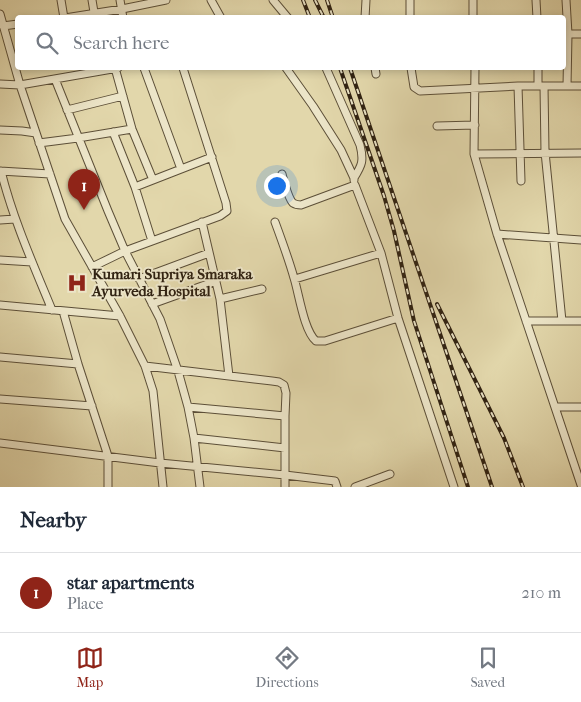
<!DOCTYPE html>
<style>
:root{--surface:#fff;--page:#f6f6f7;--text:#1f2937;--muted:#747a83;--line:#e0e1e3;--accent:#8f2418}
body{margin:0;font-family:"IM FELL French Canon",serif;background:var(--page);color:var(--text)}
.you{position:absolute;left:276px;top:185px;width:18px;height:18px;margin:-12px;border:4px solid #fff;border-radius:50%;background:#1a73e8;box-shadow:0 0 0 8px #1a73e833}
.badge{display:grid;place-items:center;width:32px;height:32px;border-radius:50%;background:var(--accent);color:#fff;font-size:16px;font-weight:700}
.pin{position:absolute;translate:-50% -41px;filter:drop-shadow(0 1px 2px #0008)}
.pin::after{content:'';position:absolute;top:26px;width:18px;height:15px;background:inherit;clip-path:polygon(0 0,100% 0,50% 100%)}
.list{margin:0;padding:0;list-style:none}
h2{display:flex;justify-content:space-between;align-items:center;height:65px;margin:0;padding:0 20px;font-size:21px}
h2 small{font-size:16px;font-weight:400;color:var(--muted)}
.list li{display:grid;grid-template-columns:32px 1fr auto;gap:15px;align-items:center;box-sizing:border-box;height:80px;padding:0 20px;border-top:1px solid var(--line)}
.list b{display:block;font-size:19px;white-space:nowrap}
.list p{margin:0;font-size:16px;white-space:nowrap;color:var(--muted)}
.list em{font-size:16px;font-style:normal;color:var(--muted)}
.icon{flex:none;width:28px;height:28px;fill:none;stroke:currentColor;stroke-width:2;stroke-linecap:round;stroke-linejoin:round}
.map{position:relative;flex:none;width:581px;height:487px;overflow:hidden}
.search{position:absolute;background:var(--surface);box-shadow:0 2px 8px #0003;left:15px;right:15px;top:15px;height:55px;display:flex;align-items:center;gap:12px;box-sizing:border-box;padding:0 18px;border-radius:5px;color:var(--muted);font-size:19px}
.sheet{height:145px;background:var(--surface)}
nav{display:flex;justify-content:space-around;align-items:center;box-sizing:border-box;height:70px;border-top:1px solid var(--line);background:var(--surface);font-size:14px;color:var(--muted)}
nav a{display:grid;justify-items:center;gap:2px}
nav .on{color:var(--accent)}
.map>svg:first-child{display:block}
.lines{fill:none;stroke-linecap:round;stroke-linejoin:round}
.minor-casing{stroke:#5c4f38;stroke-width:9}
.minor{stroke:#ece5c8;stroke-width:7}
.rail-casing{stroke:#302212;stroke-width:4}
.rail{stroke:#ece5c8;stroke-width:2;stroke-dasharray:5.5;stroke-linecap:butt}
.labels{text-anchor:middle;stroke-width:4;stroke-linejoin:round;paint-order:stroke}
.poi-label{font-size:15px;font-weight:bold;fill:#302212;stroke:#ece5c8;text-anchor:start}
</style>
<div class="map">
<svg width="581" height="487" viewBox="0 0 581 487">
<rect width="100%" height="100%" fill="#e2d7ab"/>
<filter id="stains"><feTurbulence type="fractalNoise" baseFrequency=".004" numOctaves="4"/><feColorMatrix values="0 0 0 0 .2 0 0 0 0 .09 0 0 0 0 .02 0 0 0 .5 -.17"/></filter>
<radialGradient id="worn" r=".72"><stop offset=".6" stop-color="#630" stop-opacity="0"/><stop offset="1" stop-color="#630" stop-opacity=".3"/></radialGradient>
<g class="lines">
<defs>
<path id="minor" d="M61 0 64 18
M92 0 95 18
M120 0 123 18
M211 0 221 18
M273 0 288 18
M410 0V18
M473 0V18
M536 0 537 18
M566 0 568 34 567 86
M0 14 20 85 65 219 120 316 145 366 153 391 163 487
M65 18 122 9 166 0
M365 18 366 0
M3 26 18 24
M564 34H581
M115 68 132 129 153 180
M144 68 181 169
M286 68 313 106 341 150 354 178
M326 68 360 145C364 161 362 165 354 178V180
M375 68 376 74
M411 68 414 87 420 91 518 86H581
M475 68 474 154 497 234 581 485
M538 68V86
M55 79 108 211 125 251 160 319 178 371 188 407 194 438 200 487
M0 84 20 85 118 68
M518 86 521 181
M544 86 545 152 562 321
M67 110 123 96
M437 126 475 125
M0 130 22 131 36 133
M113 132 135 187 152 241
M39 143 78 138 132 129
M474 154 581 153
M0 171 50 174
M1 171C13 219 33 264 52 310
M282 174C284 181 288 198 293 203 296 205 297 205 301 205L355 185 381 253 398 318 454 487
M135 187 212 157
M0 220 15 219
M202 222 220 299 229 376
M275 222C282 241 289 260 294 278 299 294 304 331 316 341H325L398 318
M497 234 581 240
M0 260 32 262
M92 267 125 251 220 216 227 211 226 203 183 68
M139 279 209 253
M295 279 381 253
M220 299 262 289
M152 304 216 281
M0 305 120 316
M63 311 78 364 108 456V487
M526 321H581
M0 357 78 364
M145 366 272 381 279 382 284 385 286 393 285 416V487
M0 399 92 406
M188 407 285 416
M555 407H581
M194 438 285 448
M0 443 160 463 285 475 335 481 337 487
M355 487 390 474"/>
</defs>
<use href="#minor" class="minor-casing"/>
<use href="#minor" class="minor"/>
<defs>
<path id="rail" d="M303 0 310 18
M315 0 324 18
M327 0 333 18
M340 68 384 196 394 231 414 321 468 487
M350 68 492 487
M437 304 504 438 523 487"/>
</defs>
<use href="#rail" class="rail-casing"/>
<use href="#rail" class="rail"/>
</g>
<defs>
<symbol id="hospital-bare" viewBox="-9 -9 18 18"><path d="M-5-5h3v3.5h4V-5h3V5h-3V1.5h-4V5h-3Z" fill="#8f2418" stroke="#ece5c8" stroke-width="2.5" paint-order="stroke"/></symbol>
</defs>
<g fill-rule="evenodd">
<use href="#hospital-bare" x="63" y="269" width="28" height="28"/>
</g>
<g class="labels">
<g class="poi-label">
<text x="92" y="279">Kumari Supriya Smaraka<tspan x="92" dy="17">Ayurveda Hospital</tspan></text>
</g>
</g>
<rect width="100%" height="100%" filter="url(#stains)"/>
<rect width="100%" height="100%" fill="url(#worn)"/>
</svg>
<div class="you"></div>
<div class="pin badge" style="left:84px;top:210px">1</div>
<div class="search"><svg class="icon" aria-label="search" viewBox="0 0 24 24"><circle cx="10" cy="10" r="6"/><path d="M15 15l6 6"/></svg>Search here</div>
</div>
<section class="sheet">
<h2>Nearby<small></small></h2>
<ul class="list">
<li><span class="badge">1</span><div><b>star apartments</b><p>Place</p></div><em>210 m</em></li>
</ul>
</section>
<nav>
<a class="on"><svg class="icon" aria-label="map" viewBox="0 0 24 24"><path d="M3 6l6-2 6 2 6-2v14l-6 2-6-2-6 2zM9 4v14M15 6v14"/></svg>Map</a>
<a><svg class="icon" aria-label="directions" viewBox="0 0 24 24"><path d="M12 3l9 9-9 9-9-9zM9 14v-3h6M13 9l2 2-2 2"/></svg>Directions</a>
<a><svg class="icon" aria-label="saved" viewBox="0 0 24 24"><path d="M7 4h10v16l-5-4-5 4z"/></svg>Saved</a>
</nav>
